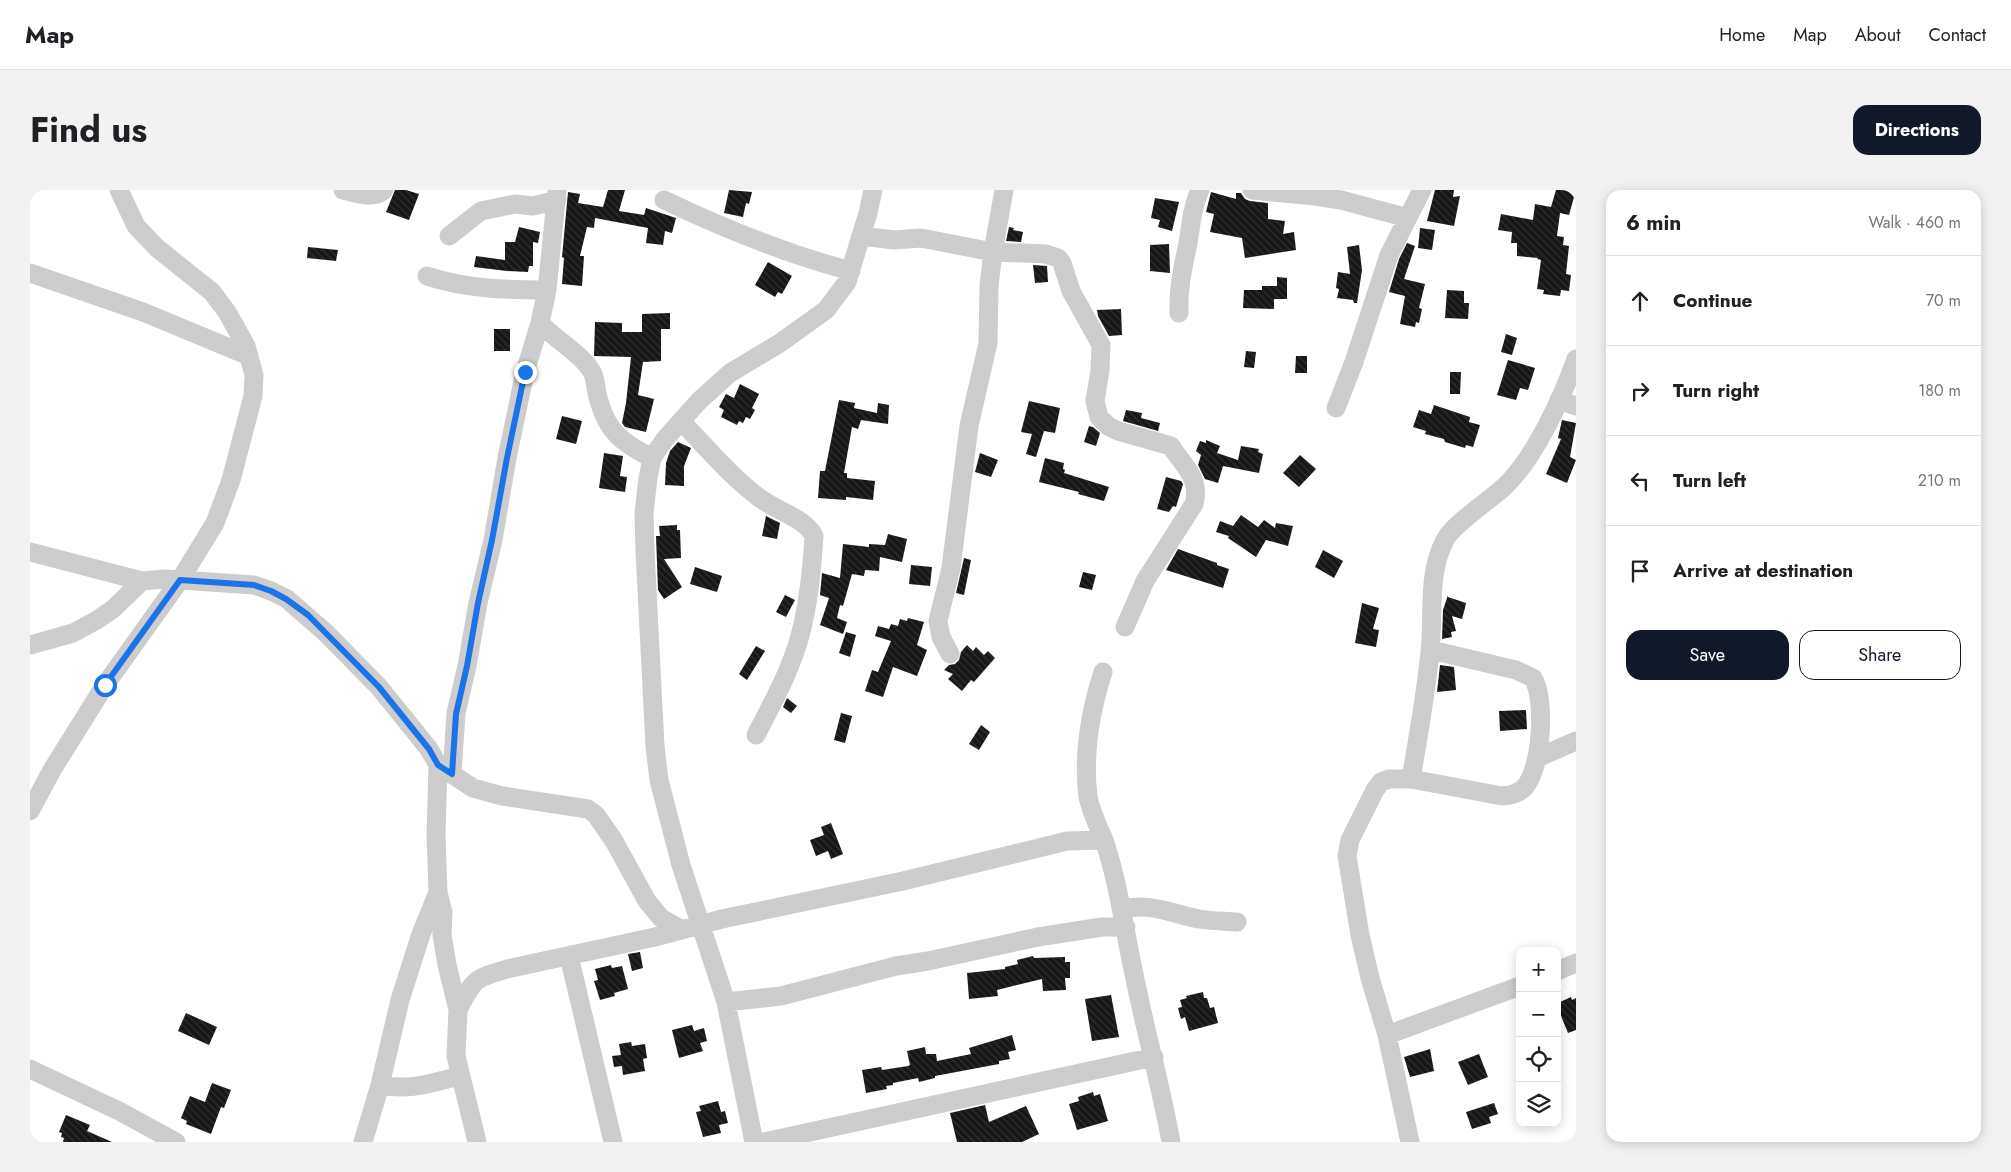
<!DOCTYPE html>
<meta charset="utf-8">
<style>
:root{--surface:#fff;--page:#f2f2f2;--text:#202124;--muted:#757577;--line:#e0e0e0;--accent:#111827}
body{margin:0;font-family:Jost,sans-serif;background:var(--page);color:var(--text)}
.controls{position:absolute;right:15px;bottom:15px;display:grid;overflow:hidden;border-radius:10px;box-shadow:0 2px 12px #0003}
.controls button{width:45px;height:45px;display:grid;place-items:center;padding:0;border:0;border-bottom:1px solid var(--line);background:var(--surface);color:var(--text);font:25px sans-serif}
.stop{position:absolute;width:15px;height:15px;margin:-11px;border:4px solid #1a73e8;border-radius:50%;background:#fff}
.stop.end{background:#1a73e8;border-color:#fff;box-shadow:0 1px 5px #0008}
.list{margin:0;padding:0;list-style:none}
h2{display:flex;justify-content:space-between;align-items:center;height:65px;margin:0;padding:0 20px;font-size:21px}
h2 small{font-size:16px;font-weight:400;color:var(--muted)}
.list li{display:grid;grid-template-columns:32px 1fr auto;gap:15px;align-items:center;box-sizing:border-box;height:90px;padding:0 20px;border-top:1px solid var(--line)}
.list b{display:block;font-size:19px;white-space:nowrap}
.list em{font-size:16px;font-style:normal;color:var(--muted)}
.actions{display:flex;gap:10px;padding:15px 20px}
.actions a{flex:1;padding:11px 0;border:1px solid var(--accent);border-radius:15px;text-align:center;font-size:18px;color:var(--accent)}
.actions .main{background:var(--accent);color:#fff}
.icon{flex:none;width:28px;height:28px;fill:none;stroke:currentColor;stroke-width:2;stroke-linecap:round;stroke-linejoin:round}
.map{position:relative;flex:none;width:1546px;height:952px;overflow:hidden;border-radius:15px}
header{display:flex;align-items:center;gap:30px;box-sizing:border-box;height:70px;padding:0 25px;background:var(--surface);border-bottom:1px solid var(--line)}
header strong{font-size:24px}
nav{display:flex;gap:28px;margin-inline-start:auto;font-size:18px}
.intro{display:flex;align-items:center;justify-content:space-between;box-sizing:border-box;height:120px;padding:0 30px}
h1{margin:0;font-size:35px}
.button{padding:12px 22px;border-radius:15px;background:var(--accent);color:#fff;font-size:18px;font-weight:700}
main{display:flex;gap:30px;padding:0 30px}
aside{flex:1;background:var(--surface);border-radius:15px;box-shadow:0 2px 12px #0003}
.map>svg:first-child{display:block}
.building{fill:url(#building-back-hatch)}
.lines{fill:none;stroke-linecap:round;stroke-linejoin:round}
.minor{stroke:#cdcdcd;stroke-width:19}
.route{stroke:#1a73e8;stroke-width:6}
</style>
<header>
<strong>Map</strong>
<nav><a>Home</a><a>Map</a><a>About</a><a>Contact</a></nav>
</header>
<div class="intro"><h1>Find us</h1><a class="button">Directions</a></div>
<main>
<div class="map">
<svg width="1546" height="952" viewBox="0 0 1546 952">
<defs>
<pattern id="building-back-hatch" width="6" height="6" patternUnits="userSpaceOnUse" patternTransform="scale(1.25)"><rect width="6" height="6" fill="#171717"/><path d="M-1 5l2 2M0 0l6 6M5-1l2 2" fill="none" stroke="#303030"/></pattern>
</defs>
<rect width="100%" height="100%" fill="#fff"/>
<path class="building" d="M365 0H376L389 4 379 30 356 22Z
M578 0H595L589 21 614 25 616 18 646 28 642 43 635 41 633 55 616 53 618 38 565 28 564 38 557 37 550 66H554L552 96 532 94 534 68 532 67 538 2 550 4 548 13 573 17Z
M699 0 722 2 719 14 716 13 713 27 694 23Z
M1405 0H1424L1423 7 1430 6 1424 36 1397 31Z
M1526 0H1546L1539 25 1530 23 1527 46 1534 47 1533 55 1539 56 1536 84 1541 85 1539 101 1531 100 1530 106 1513 104 1514 100 1507 99 1511 70 1507 69 1508 68 1487 66V53H1481L1482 42 1468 40 1471 24 1503 30 1505 14 1521 17Z
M1181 2 1206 9V3H1211L1215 9 1220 11 1238 13V29L1255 31 1253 44 1264 42 1266 60 1215 68 1212 48 1180 42 1184 24 1176 22Z
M1125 8 1149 12 1142 41 1128 37 1130 30 1121 28Z
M489 37 510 42 508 53 503 52V76H499L498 82 477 81 444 77 446 66 475 70V52H485Z
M979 37 984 38 983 40 993 42 991 52 976 51Z
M1390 38 1405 40 1402 60 1388 58Z
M1377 53 1385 56 1374 89 1395 94 1389 118 1392 119 1389 133 1386 132 1385 137 1370 134 1375 106 1359 102 1369 69Z
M1139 54 1140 83 1120 81V55Z
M1329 55 1332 80 1327 113H1324L1323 110 1307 108 1309 99 1306 98 1308 82 1320 84 1317 57Z
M278 57 308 60 306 71 277 68Z
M738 72 762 86 752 104 748 102 745 107 725 95Z
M1003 75 1017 76 1018 92 1005 93Z
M1247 87 1257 88V109H1244V119L1213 118 1214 100H1232V96H1247Z
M1417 100 1434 101V113H1439L1438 129 1415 128Z
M1091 119 1092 145 1079 146 1068 126 1067 120Z
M640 123V139H631V171L613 172 608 205 624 209 616 242 595 237 592 233 596 213 601 167 564 166 565 132 592 133V142H612V124Z
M464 139H480V161H464Z
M1476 144 1487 148 1482 165 1471 162Z
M1216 161 1226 162 1224 178 1214 177Z
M1266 166H1277V183H1265Z
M1478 170 1505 178 1498 200 1490 198 1486 210 1467 205Z
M1420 182H1431L1430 204H1420Z
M710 194 729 204 722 218 725 220 720 229 716 227 713 233 709 231 707 235 691 227 694 220 689 217 696 204 704 208Z
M809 210 825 213 824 218 847 223 848 213 859 215 858 234 831 230 828 239 822 237 814 283H817V288L845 291 843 310 816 307V310L788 308 790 281H795Z
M999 211 1030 218 1025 243 1014 241 1006 267 996 264 1002 244 991 242Z
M1404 215 1440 227 1439 232 1450 235 1443 257 1436 255 1435 258 1415 252 1414 249 1395 244 1396 241 1383 237 1389 220 1401 224Z
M1096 220 1112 223 1111 228 1130 233 1128 241 1093 231Z
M532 226 552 231 546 254 526 249Z
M1532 230 1546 233 1540 267 1546 270 1537 293 1516 284 1531 249 1528 248Z
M1059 236 1063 237 1070 243 1066 256 1054 252Z
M1176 250 1190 256 1187 263 1208 270 1211 256 1229 259 1228 262 1233 264 1229 283 1193 276 1188 293 1175 289 1168 275 1171 265 1166 261 1170 251 1176 253Z
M648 252 661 258 654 276V296L635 295 636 273 640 261Z
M574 263 593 266 590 286 597 287 595 302 569 298Z
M950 263 968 270 961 287 945 282Z
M1270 265 1286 279 1269 297 1253 283Z
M1015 268 1034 273 1033 279 1035 280 1034 283 1079 297 1074 311 1048 304 1049 302 1009 292Z
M1136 287 1151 291 1153 294 1146 317 1143 316 1139 322 1127 319Z
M1211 325 1228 337 1234 330 1245 338 1246 333 1263 336 1258 356 1236 350 1226 367 1198 348 1199 346 1186 342 1190 331 1203 336Z
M736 326 750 333 747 349 732 346Z
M647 335V340H650L651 368 634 369 652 397 634 409 628 400 626 346H630L629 336Z
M858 344 877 349 872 372 850 367 849 381 835 380 834 386 822 384 813 416 810 415 807 428 817 432 813 444 790 435 799 408 790 405 792 383 810 388 813 354 839 357V354L855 355Z
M1148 359 1187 373V375L1199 379 1193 398 1136 380Z
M1293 360 1313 371 1304 388 1285 377Z
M934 368 941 370 934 405 926 403Z
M881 375 902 377 900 396 879 394Z
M665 377 692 386 687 402 660 394Z
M1053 382 1066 385 1062 400 1049 397Z
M755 405 765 410 756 427 746 422Z
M1418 405V407L1436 413 1435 418 1432 429 1422 426 1426 441 1421 442 1422 447 1412 449 1413 420Z
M1332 413 1349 418 1343 439 1349 440 1346 457 1325 453Z
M878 428 894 432 887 455 897 460 887 486 863 477 853 507 835 501 842 480 848 482 861 451 845 446 848 436 859 439 861 434 868 436 870 429 877 431Z
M816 442 826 445 820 467 809 463Z
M937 455 943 461 946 457 954 465 958 461 965 468 944 492 941 490 932 501 918 489 923 484 914 480 919 475 925 474 929 470 931 462Z
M726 456 735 461 717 490 709 484Z
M1410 475 1424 477 1426 500 1407 502Z
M757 508 767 516 761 523 753 517Z
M1496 520 1497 539 1470 541 1469 521Z
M811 523 822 526 815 553 804 550Z
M951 535 960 542 949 560 939 554Z
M801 633 813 664 801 669 798 661 786 666 780 650 794 645 791 637Z
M610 762 613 778 602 781 598 764Z
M1003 766 1004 768 1035 767V772H1040V788H1035L1036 800 1013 801 1012 789 967 800 968 806 939 809 937 783 975 779V777L988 774 987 770Z
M581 775 582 778 592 776 598 799 584 803 585 806 570 810 564 791 568 790 565 779Z
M1173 802 1174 808H1177L1180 818 1184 817 1188 833 1159 841 1155 827 1151 829 1148 818 1152 817 1150 810 1157 808 1156 806Z
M1081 805 1089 847 1062 851 1055 809Z
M1541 807 1542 810 1546 808V840L1538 843 1527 816 1531 814 1530 812Z
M156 823 187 837 179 855 148 841Z
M662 835 664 841 674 838 677 851 670 853 673 861 649 868 642 840Z
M982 845 986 860 978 862 980 869 969 871V874L905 886V888L889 892 888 888 863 893V895L856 896 857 899 836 903 832 880 851 877 852 880 878 876 880 875 877 861 895 857 896 864H906L907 871 941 864 939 858Z
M601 852 602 856 615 854 617 868 613 869 615 881 593 885 592 876 584 877 582 866 591 865 589 854Z
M1400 859 1404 881 1380 887 1374 867Z
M1449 864 1458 887 1438 895 1428 872Z
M182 893 201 900 194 918 191 917 181 944 156 934 157 931 151 928 160 906 175 912Z
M1063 902 1064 906 1070 904 1078 931 1047 940 1039 914 1049 911 1048 907Z
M688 911 691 922 695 921 698 933 689 935 691 943 673 947 666 922 671 921 669 916Z
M1464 913 1468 924 1459 927 1461 933 1442 939 1436 922Z
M955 915 959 932 996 916 1009 944 992 952H927L920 923Z
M36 925 60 935 57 941 82 952H33L34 948 31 947 32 943 29 942Z"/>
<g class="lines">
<path class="minor" d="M313 0C325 3 345 10 354 0
M1222 0 1285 6 1311 10 1378 28
M634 10C695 39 756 64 821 81
M419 46 451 21 485 14 503 16 527 10
M830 48 840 47 864 50 891 48 963 62 1016 64 1028 68 1032 73 1041 101 1071 155 1070 180 1065 211 1069 227 1078 236 1088 241 1141 256C1154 277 1171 288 1164 314L1115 391 1095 437
M0 83 113 122 219 166
M397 86C436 99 476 100 517 100
M1149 123C1148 98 1153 77 1158 53 1161 36 1162 16 1170 0
M510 133C524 149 554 165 563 184 566 191 566 203 569 211 578 243 593 253 622 268
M1529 210 1546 216
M1306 218 1324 172 1359 65 1392 0
M651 231C677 258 701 287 731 309 747 321 775 328 784 346 782 378 779 411 771 442 762 478 743 512 726 545
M0 362 112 391
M0 455 43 443 67 430 83 419 112 391 135 389 224 395 241 401 257 409 296 443 349 497 399 559 408 575 443 598 472 606 558 619 566 625 584 651 617 711 631 728 652 740
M920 464 911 447 908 431 921 378 939 236 958 153 959 96 963 62 974 0
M1073 482C1060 522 1053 565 1058 607 1061 622 1068 636 1074 650
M1507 568 1546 551
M422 584 426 523 437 476 448 413 463 350 477 268 495 182 510 133 517 100 527 0
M1381 589C1388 547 1396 504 1400 462 1404 424 1397 384 1415 350 1422 335 1460 310 1474 297 1505 268 1532 208 1546 169
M0 621 22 580 75 495 150 390 185 333 201 290 223 206 224 185 216 156 197 122 182 102 127 58 106 36 89 0
M408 703 413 722 412 745 417 775 428 820 426 866 447 952
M1093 719C1119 712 1143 724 1169 729 1181 731 1195 731 1207 732
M539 766 583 952
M1527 781 1546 773
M696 812 751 806 866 776 898 771 1008 747 1072 737H1096
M428 820C444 789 443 789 477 779L625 747 692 729 873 691 1037 651 1074 650C1089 694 1094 739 1104 784 1115 840 1131 896 1141 952
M1357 845 1490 796
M0 879 89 921 146 952
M350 895C381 901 400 893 430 886
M333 952 350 895 370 810 391 744 408 702 406 646 408 575
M724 952 696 812 651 675 629 590 625 556 615 361 614 323 618 288 622 268 635 249 669 211 700 183 750 153 796 120 817 92 838 23 843 0
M734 952 1124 867
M1380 952 1357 845 1340 788 1330 745 1317 666 1320 650 1345 600 1351 592 1359 589H1381L1472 606C1481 605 1487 604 1494 598 1512 579 1516 509 1503 488L1486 480 1401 460"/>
</g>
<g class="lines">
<path class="route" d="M75 495 150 390 224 395 241 401 256 409 278 425 349 497 399 559 408 575 422 584 426 524 437 476 448 413 462 350 477 268 495 182"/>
</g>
</svg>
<div class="controls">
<button>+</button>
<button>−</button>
<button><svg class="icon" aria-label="locate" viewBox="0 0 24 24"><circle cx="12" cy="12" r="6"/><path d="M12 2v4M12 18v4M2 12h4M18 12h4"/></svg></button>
<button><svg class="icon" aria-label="layers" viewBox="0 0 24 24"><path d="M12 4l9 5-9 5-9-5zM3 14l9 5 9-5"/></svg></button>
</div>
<div class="stop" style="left:75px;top:495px"></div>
<div class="stop end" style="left:495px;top:182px"></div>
</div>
<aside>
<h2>6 min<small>Walk · 460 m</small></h2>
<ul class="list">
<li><svg class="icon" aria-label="ahead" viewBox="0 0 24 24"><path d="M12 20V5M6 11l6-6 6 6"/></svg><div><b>Continue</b></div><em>70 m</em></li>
<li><svg class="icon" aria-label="right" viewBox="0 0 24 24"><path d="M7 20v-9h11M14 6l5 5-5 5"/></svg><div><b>Turn right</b></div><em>180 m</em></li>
<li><svg class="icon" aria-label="left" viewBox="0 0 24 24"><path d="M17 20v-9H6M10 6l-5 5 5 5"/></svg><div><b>Turn left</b></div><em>210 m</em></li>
<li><svg class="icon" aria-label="arrive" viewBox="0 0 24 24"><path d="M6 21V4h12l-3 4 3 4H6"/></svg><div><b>Arrive at destination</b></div></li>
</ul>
<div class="actions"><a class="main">Save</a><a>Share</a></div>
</aside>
</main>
